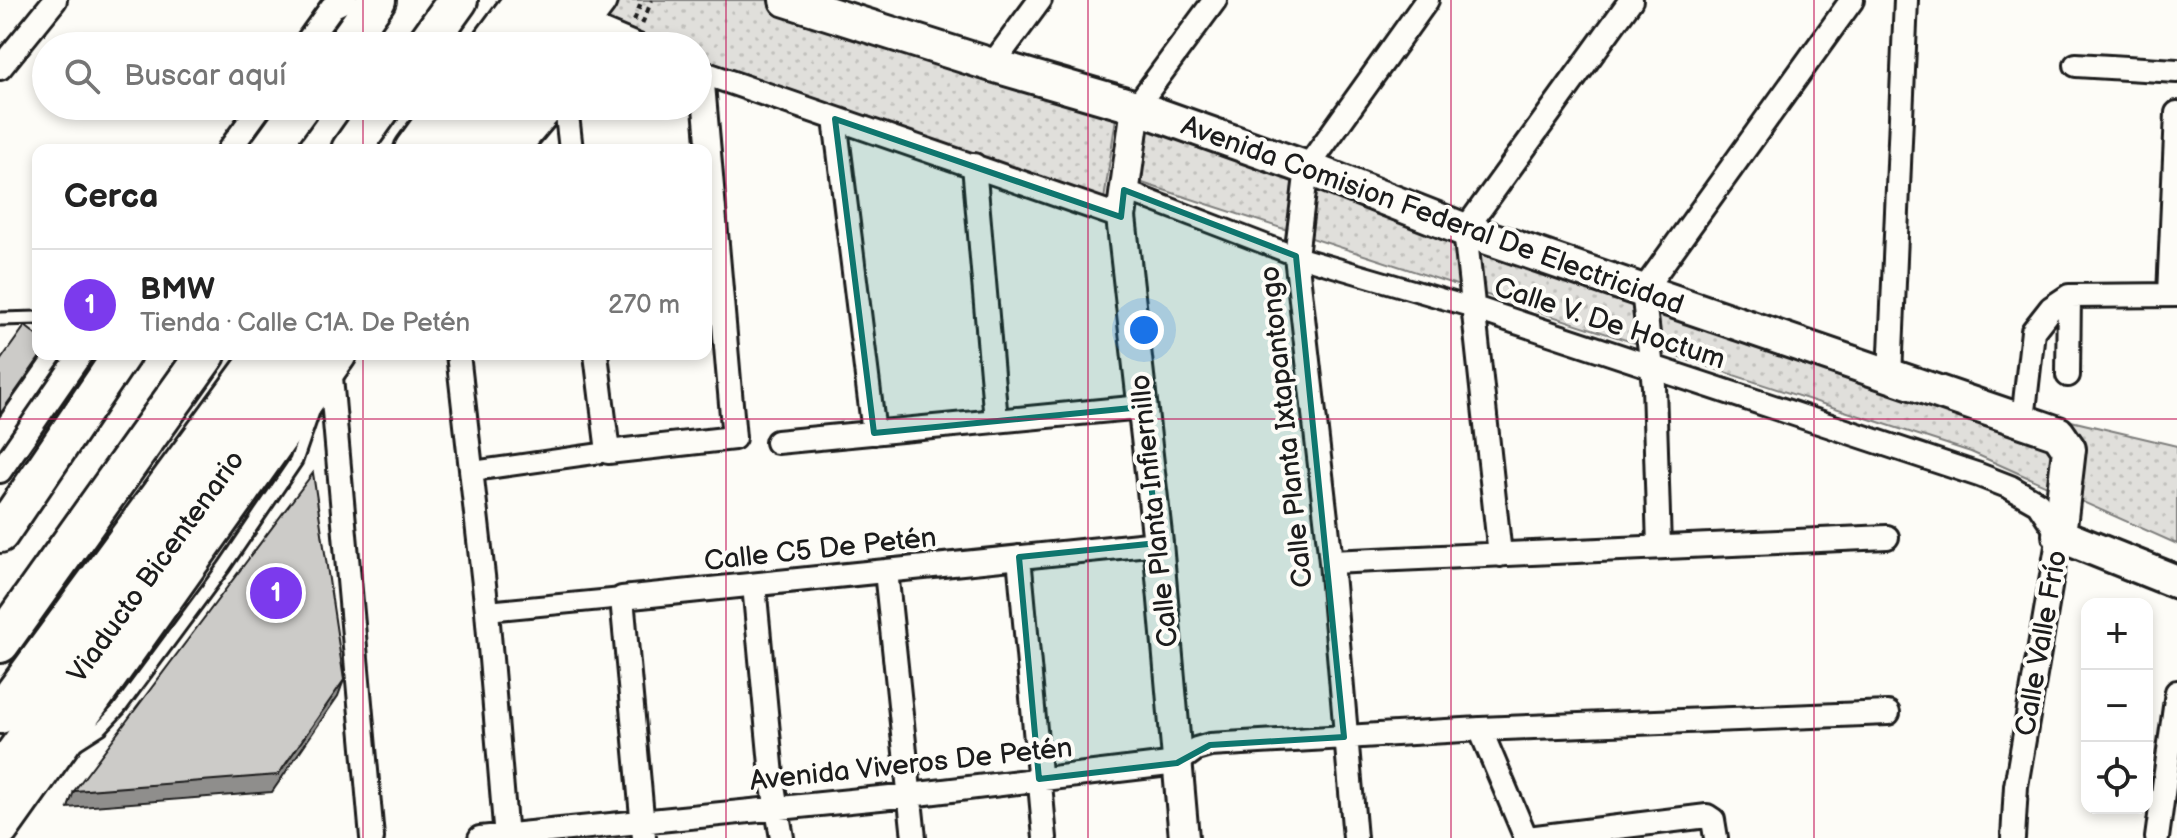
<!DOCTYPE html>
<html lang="es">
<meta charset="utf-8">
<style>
:root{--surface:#fff;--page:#f2f2f2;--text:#222;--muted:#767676;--line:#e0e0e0;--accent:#7c3aed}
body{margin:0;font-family:"Balsamiq Sans",sans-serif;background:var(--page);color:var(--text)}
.controls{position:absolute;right:24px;bottom:24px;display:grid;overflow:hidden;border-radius:16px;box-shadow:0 4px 12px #0003}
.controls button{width:72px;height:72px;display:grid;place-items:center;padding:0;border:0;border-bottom:2px solid var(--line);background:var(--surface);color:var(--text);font:40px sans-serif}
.you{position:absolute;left:1144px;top:330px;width:28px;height:28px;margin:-20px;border:6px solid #fff;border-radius:50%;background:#1a73e8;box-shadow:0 0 0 12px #1a73e833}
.badge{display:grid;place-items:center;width:52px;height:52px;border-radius:50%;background:var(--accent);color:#fff;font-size:26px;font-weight:700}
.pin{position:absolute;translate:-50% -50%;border:4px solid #fff;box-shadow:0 2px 8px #0006}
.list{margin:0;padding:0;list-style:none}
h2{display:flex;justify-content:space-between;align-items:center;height:104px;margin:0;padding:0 32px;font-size:34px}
h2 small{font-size:26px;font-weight:400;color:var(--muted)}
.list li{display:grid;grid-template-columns:52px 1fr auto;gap:24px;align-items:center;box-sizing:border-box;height:112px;padding:0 32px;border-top:2px solid var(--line)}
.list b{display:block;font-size:30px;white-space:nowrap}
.list p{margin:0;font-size:26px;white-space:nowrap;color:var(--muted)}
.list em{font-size:26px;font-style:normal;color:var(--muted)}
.icon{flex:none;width:44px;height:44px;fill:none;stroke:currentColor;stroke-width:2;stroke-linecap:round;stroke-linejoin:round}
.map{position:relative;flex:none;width:2177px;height:838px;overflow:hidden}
.search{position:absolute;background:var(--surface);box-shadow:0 4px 12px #0003;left:32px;top:32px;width:680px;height:88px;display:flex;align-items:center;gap:20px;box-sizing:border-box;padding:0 28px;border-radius:44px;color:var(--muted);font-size:30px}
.panel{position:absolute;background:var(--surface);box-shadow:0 4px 12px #0003;left:32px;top:144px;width:680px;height:216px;border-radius:16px}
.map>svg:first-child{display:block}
.park{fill:url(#park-dots);stroke:#7e7e7c;stroke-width:2}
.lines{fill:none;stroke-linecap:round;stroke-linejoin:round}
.service-casing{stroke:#1c1c1c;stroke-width:17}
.pedestrian-casing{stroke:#1c1c1c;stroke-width:24}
.minor-casing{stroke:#1c1c1c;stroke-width:28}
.tertiary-casing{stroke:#1c1c1c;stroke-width:34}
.secondary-casing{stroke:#1c1c1c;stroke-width:38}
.primary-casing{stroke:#1c1c1c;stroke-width:42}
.trunk-casing{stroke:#1c1c1c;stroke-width:44}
.motorway-casing{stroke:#1c1c1c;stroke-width:48}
.path{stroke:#1c1c1c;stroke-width:4;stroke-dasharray:6 6;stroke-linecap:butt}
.service{stroke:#fdfcf7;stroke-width:11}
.pedestrian{stroke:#fdfcf7;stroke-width:18}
.minor{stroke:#fdfcf7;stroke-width:22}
.tertiary{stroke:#fdfcf7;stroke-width:28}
.secondary{stroke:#fdfcf7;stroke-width:32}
.primary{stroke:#fdfcf7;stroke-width:36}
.trunk{stroke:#fdfcf7;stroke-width:38}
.motorway{stroke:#fdfcf7;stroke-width:42}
.shaded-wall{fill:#8f8e8c;stroke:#1c1c1c;stroke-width:2}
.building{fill:#cccbc8;stroke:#1c1c1c;stroke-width:2}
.marked{fill:#0f766e;fill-opacity:0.2;stroke:#0f766e;stroke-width:6;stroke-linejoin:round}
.grid{fill:none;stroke:#c2185b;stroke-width:2;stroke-opacity:0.55}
.labels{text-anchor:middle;stroke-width:8;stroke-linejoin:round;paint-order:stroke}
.street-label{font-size:28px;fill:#1c1c1c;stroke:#fdfcf7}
</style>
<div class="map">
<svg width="2177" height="838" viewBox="0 0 2177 838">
<defs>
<pattern id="park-dots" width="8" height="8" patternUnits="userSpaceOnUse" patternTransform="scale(2)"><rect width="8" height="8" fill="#e0dfdb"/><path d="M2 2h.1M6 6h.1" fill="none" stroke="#c0bfbb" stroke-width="1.8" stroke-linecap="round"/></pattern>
</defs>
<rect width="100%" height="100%" fill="#fdfcf7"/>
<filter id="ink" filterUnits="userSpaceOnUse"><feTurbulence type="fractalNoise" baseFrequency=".0125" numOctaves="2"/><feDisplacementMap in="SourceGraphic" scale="16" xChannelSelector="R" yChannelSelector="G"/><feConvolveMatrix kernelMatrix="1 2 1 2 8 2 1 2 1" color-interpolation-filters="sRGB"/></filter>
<g filter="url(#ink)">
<path class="park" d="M599 0H774L1116 118 1103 207 698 77V46H600L571 36Z
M1146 109 1957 394 2177 446V544L1971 452 1136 181Z"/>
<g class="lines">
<defs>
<path id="service" d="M0 319 38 318
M77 743 102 727 119 709 224 567 296 461 313 412"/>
<path id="pedestrian" d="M1124 190 1296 256 1474 308
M473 471 608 452
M487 611 622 598"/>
<path id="minor" d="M581 22 638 46
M304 46 332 7 346 0
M992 65 1040 0
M2076 65 2177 71
M0 68 55 0
M698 71 1121 217
M566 106 571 150
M1136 107 1215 0
M835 119 874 433
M229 150 261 106
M518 150 555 106
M974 165 996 421
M2169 295 2177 113
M1474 308 1979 475 2010 487 2038 503 2059 535 2016 786 2013 838
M458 354 487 611 506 838
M596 354 608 452 734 438 702 73
M330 366 372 838
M2068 375 2069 296
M1890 376 1906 0
M2023 420 2033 331 2051 308 2069 296 2177 295
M777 442 1142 407
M0 471 81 354
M1659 547 1654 386 1643 291 1852 0
M1500 555 1465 230 1631 0
M1019 557 1045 838
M1331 562 1887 537
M886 571 914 838
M754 585 773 786 782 838
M1480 729 1526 838
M480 838 910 795 1177 763 1196 749 1210 745 1480 729 1888 713
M644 838 622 598 1158 543
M1355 838 1331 562 1296 256 1307 168 1427 0
M1528 838 1707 816 1713 820 1716 838
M2157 838 2177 692"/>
<path id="tertiary" d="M1136 107 1121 217 1158 543 1184 838"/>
<path id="secondary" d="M786 0 992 65 1136 107 1307 168 1465 230 2058 433 2069 449 2059 535 2177 582"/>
<path id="primary" d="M344 46 377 0
M563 46 598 0
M269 150 301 106
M485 150 518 106
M0 534 122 354
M0 829 338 354"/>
<path id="trunk" d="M425 46 458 0
M490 46 524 0
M351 150 382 106
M414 150 446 106
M0 643 206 354
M0 714 264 354"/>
<path id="motorway" d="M534 46 568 0
M459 150 491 106
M0 778 310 354"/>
</defs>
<use href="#service" class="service-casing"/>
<use href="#pedestrian" class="pedestrian-casing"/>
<use href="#minor" class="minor-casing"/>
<use href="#tertiary" class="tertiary-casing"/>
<use href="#secondary" class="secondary-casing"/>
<use href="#primary" class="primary-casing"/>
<use href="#trunk" class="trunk-casing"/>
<use href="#motorway" class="motorway-casing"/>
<path class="path" d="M634 21 642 0
M642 24 652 0"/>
<use href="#service" class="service"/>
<use href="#pedestrian" class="pedestrian"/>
<use href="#minor" class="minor"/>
<use href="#tertiary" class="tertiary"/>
<use href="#secondary" class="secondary"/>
<use href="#primary" class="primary"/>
<use href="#trunk" class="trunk"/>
<use href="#motorway" class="motorway"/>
</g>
<path class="shaded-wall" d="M42 354H44L0 416V414Z
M344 680 338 696 272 792 68 808 74 791Z"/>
<path class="building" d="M25 326 38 336V354H42L0 414V361Z
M313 473 344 680 278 775 74 791Z"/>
</g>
<path class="marked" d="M835 119 1121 217 1124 190 1296 256 1344 737 1210 745 1177 763 1039 779 1019 557 1158 543 1142 407 874 433Z"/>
<path class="grid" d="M363 0V46M726 0V838M1088 0V838M1451 0V838M1814 0V838M363 106V150M363 354V838M0 419H2177"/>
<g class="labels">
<g class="street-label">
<text transform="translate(1433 214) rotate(20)" y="10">Avenida Comision Federal De Electricidad</text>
<text transform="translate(1610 322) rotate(18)" y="10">Calle V. De Hoctum</text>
<text transform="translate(1285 427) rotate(-96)" y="10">Calle Planta Ixtapantongo</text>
<text transform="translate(1153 511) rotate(-96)" y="10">Calle Planta Infiernillo</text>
<text transform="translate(820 548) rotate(-6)" y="10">Calle C5 De Petén</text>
<text transform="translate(155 566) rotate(-54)" y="10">Viaducto Bicentenario</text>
<text transform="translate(2040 643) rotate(-80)" y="10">Calle Valle Frío</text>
<text transform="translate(911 763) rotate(-6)" y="10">Avenida Viveros De Petén</text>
</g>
</g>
</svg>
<div class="controls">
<button>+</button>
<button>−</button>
<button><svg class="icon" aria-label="locate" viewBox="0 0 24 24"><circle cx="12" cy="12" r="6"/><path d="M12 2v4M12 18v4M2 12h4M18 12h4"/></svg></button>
</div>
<div class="you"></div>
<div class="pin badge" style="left:276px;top:593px">1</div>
<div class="search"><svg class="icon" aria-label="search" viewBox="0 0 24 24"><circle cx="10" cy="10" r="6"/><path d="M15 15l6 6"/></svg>Buscar aquí</div>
<section class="panel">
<h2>Cerca<small></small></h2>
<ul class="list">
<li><span class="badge">1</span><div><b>BMW</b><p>Tienda · Calle C1A. De Petén</p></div><em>270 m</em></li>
</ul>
</section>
</div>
